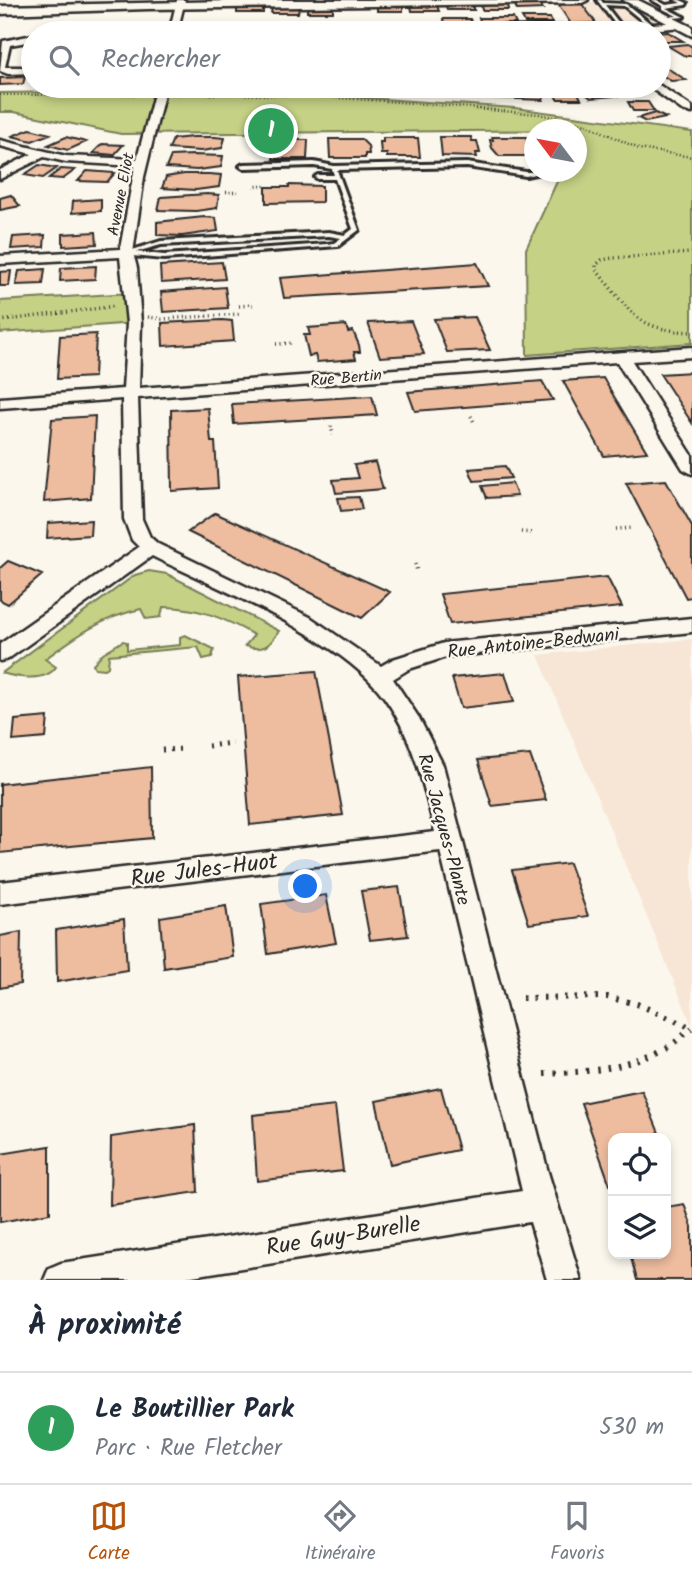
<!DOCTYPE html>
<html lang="fr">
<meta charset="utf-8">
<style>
:root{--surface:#fff;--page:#f2f2f3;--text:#1f2937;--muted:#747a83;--line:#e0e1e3;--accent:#b45309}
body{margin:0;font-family:Kalam,sans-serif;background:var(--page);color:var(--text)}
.controls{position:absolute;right:21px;bottom:21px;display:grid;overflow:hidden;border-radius:14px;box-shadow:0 4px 10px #0003}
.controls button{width:63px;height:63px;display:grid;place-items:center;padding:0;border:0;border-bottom:2px solid var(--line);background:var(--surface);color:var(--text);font:35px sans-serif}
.compass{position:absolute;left:524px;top:119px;width:63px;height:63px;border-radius:50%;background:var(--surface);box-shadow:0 4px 10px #0003;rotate:302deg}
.you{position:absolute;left:306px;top:887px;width:24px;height:24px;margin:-18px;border:5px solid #fff;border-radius:50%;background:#1a73e8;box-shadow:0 0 0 10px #1a73e833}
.badge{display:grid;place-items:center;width:46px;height:46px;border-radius:50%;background:var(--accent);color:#fff;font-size:23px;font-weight:700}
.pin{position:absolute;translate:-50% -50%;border:4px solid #fff;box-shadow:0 2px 7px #0006}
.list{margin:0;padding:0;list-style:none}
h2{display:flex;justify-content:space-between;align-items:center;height:91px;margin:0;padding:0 28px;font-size:30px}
h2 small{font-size:23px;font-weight:400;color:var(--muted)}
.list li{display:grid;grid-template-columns:46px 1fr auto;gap:21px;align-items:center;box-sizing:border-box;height:112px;padding:0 28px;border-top:2px solid var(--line)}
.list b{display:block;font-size:26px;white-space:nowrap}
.list p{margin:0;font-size:23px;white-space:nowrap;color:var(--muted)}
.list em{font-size:23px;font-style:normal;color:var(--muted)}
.icon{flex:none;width:38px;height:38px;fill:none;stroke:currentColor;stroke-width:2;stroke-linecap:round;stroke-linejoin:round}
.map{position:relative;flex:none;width:692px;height:1280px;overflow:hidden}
.search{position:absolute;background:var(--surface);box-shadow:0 4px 10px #0003;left:21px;right:21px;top:21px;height:77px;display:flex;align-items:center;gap:18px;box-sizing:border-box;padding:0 24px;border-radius:38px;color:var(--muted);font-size:26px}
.sheet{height:203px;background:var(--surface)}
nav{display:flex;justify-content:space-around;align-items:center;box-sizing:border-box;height:98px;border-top:2px solid var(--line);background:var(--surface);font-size:19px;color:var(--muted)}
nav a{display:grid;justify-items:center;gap:4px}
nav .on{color:var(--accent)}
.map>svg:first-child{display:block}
.built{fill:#f7e5d5}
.green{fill:#c5d185;stroke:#787e58;stroke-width:2}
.building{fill:#eebc9f;stroke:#2b2b2b;stroke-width:2}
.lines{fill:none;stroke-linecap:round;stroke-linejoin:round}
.lane-casing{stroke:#2b2b2b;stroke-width:6}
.street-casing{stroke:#2b2b2b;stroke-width:5}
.secondary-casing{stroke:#2b2b2b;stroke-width:5}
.path-far4{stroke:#2b2b2b;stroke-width:2;stroke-dasharray:1 2.5;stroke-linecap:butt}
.path-far3{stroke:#2b2b2b;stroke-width:2.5;stroke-dasharray:1 2.5;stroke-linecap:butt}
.path-far2{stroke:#2b2b2b;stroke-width:3.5;stroke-dasharray:1 3.5;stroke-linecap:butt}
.path-far1{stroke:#2b2b2b;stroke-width:5;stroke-dasharray:2 6;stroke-linecap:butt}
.path{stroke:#2b2b2b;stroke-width:6;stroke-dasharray:2.5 8;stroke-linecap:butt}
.lane{fill:#fbf7ec;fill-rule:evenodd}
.street{fill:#fbf7ec;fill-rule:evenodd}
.secondary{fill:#fbf7ec;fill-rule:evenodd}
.labels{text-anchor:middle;stroke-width:5;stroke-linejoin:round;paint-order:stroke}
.far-street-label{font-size:16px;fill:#2b2b2b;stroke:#fbf7ec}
.street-label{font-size:19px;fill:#2b2b2b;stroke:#fbf7ec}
.near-street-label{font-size:23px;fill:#2b2b2b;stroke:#fbf7ec}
</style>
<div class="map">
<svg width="692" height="1280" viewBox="0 0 692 1280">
<rect width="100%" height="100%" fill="#fbf7ec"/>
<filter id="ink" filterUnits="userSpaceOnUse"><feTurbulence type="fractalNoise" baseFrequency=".0143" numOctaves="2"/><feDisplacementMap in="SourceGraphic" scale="14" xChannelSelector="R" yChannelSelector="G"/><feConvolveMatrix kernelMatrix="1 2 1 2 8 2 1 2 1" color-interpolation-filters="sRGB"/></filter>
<g filter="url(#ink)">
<path class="built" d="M553 2H620L662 22 641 26 571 27Z
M692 639V1025L538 655Z"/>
<path class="green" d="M140 91 293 93 515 108 692 132V343L527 355 526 249 560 175 558 172H576V130L121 134 14 112H0V93Z
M131 293 134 323 0 333V301Z
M149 571 167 574 279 631C270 646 263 652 245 646L254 635C224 618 198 607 163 607L161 617 146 619 141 609C103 617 76 636 45 659L56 667C46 682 18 678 2 673L135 575Z
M185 635 214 649 212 657 203 659 198 647 109 655 108 667 105 669 95 668 93 664 103 653 123 641 127 642V650L180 645V637Z"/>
<path class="building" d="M558 4H582L596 23 571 24Z
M481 5H507L508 10H482Z
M515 5H541L543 9 517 10Z
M377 6H403V11H377Z
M411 6H437L439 11H412Z
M446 6H472L474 10H447Z
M333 7V12H307V8Z
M263 8V13H237V9Z
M272 8H299L298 13H271Z
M479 18H513L516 24H481Z
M522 18H550L552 23H525Z
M443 19H470L472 24 444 25Z
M668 32 683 41H659V33H657Z
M688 44 692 47V56H685L668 46Z
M659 63 686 80 671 81 659 73Z
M25 77 23 84 0 85V78Z
M388 86H425L421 92 385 90Z
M435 86H442L484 89 481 96 449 93 448 96 432 93Z
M633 88 642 94 619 96 611 90Z
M496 89 545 93 543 100 492 98Z
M606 90 614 96 591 98 583 92Z
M554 93H578L581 99H557Z
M628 102H648L654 111H633Z
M655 113 666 118 646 122 638 118Z
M30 129 50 134 32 141 12 136Z
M66 137 86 142 68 150 48 145Z
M193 137H215L225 138 222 148 201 151 169 149 173 139Z
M440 137H471L472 141H477L480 153H476L477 157 442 156Z
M492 137H526L532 156H499L492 148 490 140H493Z
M383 138H418L420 157H387V154H381L380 142H383Z
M329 139H361L368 146 369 154H365V158H330Z
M274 140H308L307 159H273L274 155H269L270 143H273Z
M102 144 123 145 114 155 93 153Z
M193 155 223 156 221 167 197 170 166 168 171 156Z
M39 165 57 168 43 178 24 175Z
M61 169 75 170 63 179 49 178Z
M87 171 115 173 107 182 78 181Z
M184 174H209L221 175 219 187 196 190 162 188 166 177Z
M289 185 322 186V202L266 203V187H289Z
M207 194 219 195 217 208 196 211 158 210 161 197Z
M11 195 20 206 0 210V198Z
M101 199V211L72 213 73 201Z
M204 217 216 218 218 231 182 236 157 235V222Z
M96 232 97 244 63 246V234Z
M45 235 44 247 11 249 13 237Z
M222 262 225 279 161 283 160 266Z
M477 263 488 286 284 298 280 278Z
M96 266 95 279 60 281 61 268Z
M45 269 43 284 16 285 19 271Z
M11 271 9 286H0V272Z
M225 287 228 308 163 312 161 292Z
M475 317 490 350 447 352 434 319Z
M222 320 232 321 234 341 163 346 162 323Z
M411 321 424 354 380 357 368 323Z
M346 325 348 332 353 331 359 345 360 352H354L356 359 317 362 315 355 309 356 304 335H310L308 328Z
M96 334 94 377 57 379 60 336Z
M692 372V423L660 374Z
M603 378 647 452 604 456 563 381Z
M542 381 553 400 415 411 408 392Z
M372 396 377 415 234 424 232 404Z
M208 408 211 442H215L218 488 172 491 171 410Z
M95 416 91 498 44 502 52 419Z
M375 462 383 489 336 493 333 480 358 478 354 465Z
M505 466 511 478 474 481 469 469Z
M666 480 692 526V597L686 598 626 483Z
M512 483 517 496 487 498 482 486Z
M359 497 362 509 341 511 338 498Z
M215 513 390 592 362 618 188 532Z
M91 520 90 535 47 538 48 523Z
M8 561 42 575 8 604 0 600V568Z
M607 577 622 607 450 624 440 594Z
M316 671 343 815 250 825 238 677Z
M505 673 514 702 461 708 452 678Z
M48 717 46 738 13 741 15 720Z
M530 755 546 800 492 806 478 760Z
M151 767 152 838 0 853V784Z
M569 863 588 916 529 924 512 870Z
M399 887 408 936 370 940 361 891Z
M326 895 336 943 268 954 261 904Z
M226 906 233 957 164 968 160 917Z
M124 919 127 970 57 982 56 930Z
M21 932 20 984 0 988V936Z
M441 1088 458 1150 390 1164 376 1101Z
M642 1091 661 1138H613V1184L610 1185 581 1103Z
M335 1106 343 1171 257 1181 253 1115Z
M195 1125 198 1192 110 1205 111 1137Z
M50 1146V1213L0 1222V1154Z
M684 1204 692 1227V1280H637L630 1254H666V1207Z"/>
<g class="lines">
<defs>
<path id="lane" d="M597 0H601L603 3 626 4 655 27 651 28 624 6 605 5 623 28 619 29Z
M652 0H657L666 5 681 3 675 0H680L687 3 686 5 666 8 684 17 663 19 665 17 677 16 663 9V6Z
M314 162 334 166 467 163 526 172H545L526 176 467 167 337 170 359 230 338 246 164 259 132 256 123 253 161 241 329 232 345 235 353 229 335 179H318L315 177 318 175H334L332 169 314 166 243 168 240 166 243 164ZM329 236 341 238 334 243 327 244 164 255 136 252 161 245Z"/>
<path id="street" d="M177 0H185L177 33H169Z
M679 22 682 23V27L640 31 264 33 268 30 640 25Z
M33 35V41L10 45 5 67H33V73L8 74 0 71 3 41Z
M659 85 692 107V113L682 110 648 86Z
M156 86H166L144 177 133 253 137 268 141 323 139 388 692 347V357L632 361 692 455V474L683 469 617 362 138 398 142 519 150 537 158 544 310 617 381 666 393 659 444 643 692 618V632L446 657 409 669 393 679 419 718 443 765 548 1172 581 1280H547L530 1222 167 1280H44L49 1268 61 1263 522 1191 440 851 0 904V882L435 832C424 785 413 737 384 697 339 636 220 590 152 556L8 659 0 661V644L139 547 132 540 124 519 122 399 0 408V398L123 389 127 323 120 257 0 264V256L120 249 135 166 66 162 44 157 0 179V170L32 154 0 146V140L66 156 137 159Z"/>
<path id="secondary" d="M588 0 582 3 148 9 0 14V6L276 0Z
M623 0H638L692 27V36Z"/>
</defs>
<use href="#lane" class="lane-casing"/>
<use href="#street" class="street-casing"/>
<use href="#secondary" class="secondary-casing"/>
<path class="path-far4" d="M0 95H142
M172 95C280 92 388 101 496 110"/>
<path class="path-far3" d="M476 109 539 114 586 124 639 149 692 157
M253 186H265
M226 192H239"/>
<path class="path-far2" d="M692 253 613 258 602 260 596 265V270C631 311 634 330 692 332
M239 306 253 305
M148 317 162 319 240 314
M0 321 116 306
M276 344 294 343
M471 416 475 424
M331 426 333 435
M616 529 633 528
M521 532 534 533
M415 564 417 571"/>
<path class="path-far1" d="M208 746 232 743
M162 750 186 749"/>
<path class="path" d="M522 998 607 997 637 1004 692 1028
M544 1074C586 1072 629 1069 666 1048 676 1043 683 1035 692 1028"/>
<use href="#lane" class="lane"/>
<use href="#street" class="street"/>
<use href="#secondary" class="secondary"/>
</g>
</g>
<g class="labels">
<g class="far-street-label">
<text transform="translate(120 194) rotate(-79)" y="6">Avenue Eliot</text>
<text transform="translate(346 377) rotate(-5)" y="6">Rue Bertin</text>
</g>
<g class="street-label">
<text transform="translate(533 642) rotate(-6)" y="7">Rue Antoine-Bedwani</text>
<text transform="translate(445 829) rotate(75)" y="7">Rue Jacques-Plante</text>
</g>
<g class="near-street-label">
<text transform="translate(204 869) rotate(-7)" y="8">Rue Jules-Huot</text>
<text transform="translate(343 1235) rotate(-9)" y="8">Rue Guy-Burelle</text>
</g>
</g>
</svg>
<div class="controls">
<button><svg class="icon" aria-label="locate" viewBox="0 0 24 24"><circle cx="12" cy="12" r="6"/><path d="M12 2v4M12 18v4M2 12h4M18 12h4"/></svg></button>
<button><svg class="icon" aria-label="layers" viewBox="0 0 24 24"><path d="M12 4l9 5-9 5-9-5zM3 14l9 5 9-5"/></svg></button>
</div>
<svg class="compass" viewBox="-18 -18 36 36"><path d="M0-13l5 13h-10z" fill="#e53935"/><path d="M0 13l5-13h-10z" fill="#747a83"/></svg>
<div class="you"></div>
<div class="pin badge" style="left:271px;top:131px;background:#2e9e5b">1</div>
<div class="search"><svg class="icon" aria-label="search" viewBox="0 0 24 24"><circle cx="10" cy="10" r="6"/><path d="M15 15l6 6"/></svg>Rechercher</div>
</div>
<section class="sheet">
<h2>À proximité<small></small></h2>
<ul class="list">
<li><span class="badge" style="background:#2e9e5b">1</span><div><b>Le Boutillier Park</b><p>Parc · Rue Fletcher</p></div><em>530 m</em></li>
</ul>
</section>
<nav>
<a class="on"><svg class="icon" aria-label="map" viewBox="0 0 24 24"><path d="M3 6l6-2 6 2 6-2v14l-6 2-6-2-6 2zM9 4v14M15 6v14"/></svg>Carte</a>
<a><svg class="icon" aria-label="directions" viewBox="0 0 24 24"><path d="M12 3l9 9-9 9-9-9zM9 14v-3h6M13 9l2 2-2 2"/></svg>Itinéraire</a>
<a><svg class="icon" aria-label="saved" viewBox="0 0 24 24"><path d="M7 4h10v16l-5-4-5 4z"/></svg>Favoris</a>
</nav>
